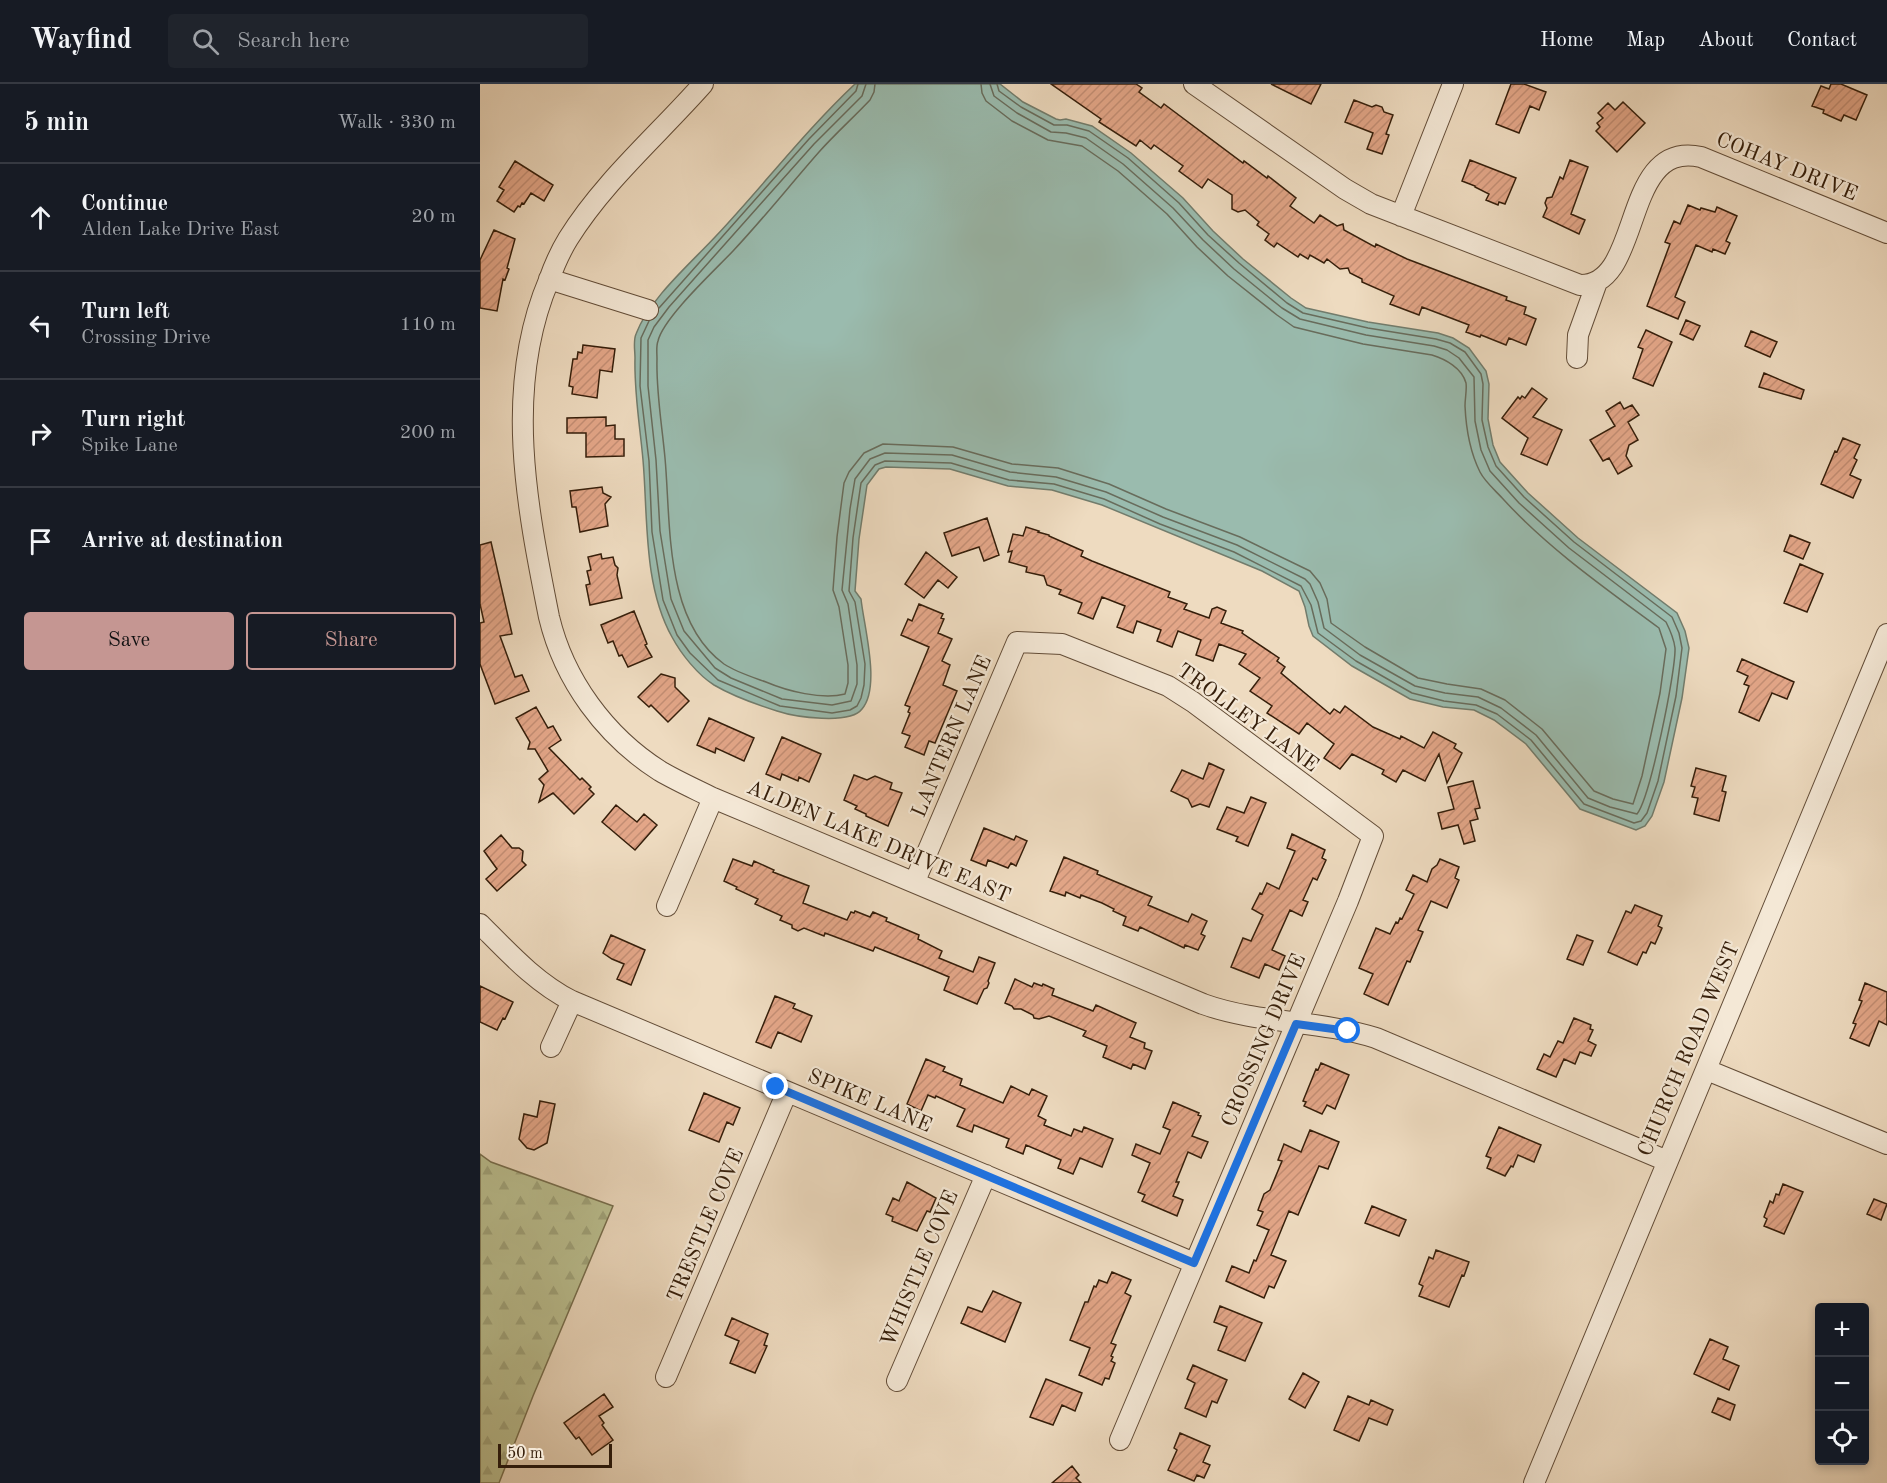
<!DOCTYPE html>
<meta charset="utf-8">
<style>
:root{--surface:#171b24;--page:#20242c;--text:#f1f3f6;--muted:#9ea1a6;--line:#363941;--accent:#c59692}
body{margin:0;font-family:"Old Standard TT",serif;background:var(--page);color:var(--text)}
.controls{position:absolute;right:18px;bottom:18px;display:grid;overflow:hidden;border-radius:6px;box-shadow:0 3px 9px #0003}
.controls button{width:54px;height:54px;display:grid;place-items:center;padding:0;border:0;border-bottom:2px solid var(--line);background:var(--surface);color:var(--text);font:30px sans-serif}
.scale{position:absolute;left:18px;bottom:15px;width:114px;box-sizing:border-box;padding-left:6px;border:3px solid #351e0a;border-top:0;font-size:16px;line-height:21px;white-space:nowrap;color:#351e0a;-webkit-text-stroke:4px #f4e8d6;paint-order:stroke}
.stop{position:absolute;width:18px;height:18px;margin:-14px;border:4px solid #1a73e8;border-radius:50%;background:#fff}
.stop.end{background:#1a73e8;border-color:#fff;box-shadow:0 2px 6px #0008}
.list{margin:0;padding:0;list-style:none}
h2{display:flex;justify-content:space-between;align-items:center;height:78px;margin:0;padding:0 24px;font-size:26px}
h2 small{font-size:20px;font-weight:400;color:var(--muted)}
.list li{display:grid;grid-template-columns:39px 1fr auto;gap:18px;align-items:center;box-sizing:border-box;height:108px;padding:0 24px;border-top:2px solid var(--line)}
.list b{display:block;font-size:22px;white-space:nowrap}
.list p{margin:0;font-size:20px;white-space:nowrap;color:var(--muted)}
.list em{font-size:20px;font-style:normal;color:var(--muted)}
.actions{display:flex;gap:12px;padding:18px 24px}
.actions a{flex:1;padding:14px 0;border:2px solid var(--accent);border-radius:6px;text-align:center;font-size:21px;color:var(--accent)}
.actions .main{background:var(--accent);color:#111}
.icon{flex:none;width:33px;height:33px;fill:none;stroke:currentColor;stroke-width:2;stroke-linecap:round;stroke-linejoin:round}
.map{position:relative;flex:none;width:1407px;height:1399px;overflow:hidden}
header{display:flex;align-items:center;gap:36px;box-sizing:border-box;height:84px;padding:0 30px;background:var(--surface);border-bottom:2px solid var(--line)}
header strong{font-size:28px}
nav{display:flex;gap:33px;margin-inline-start:auto;font-size:21px}
.search{width:420px;height:54px;background:var(--page);display:flex;align-items:center;gap:15px;box-sizing:border-box;padding:0 21px;border-radius:6px;color:var(--muted);font-size:22px}
main{display:flex}
aside{flex:1;background:var(--surface)}
.map>svg:first-child{display:block}
.forest{fill:url(#forest-firs);stroke:#786f4e;stroke-width:1.5}
.water{fill:#9abbae;stroke:#727c6c;stroke-width:1.5}
.lines{fill:none;stroke-linecap:round;stroke-linejoin:round}
.shore{stroke:#686c5c;stroke-width:1.5}
.building{fill:url(#building-hatch);stroke:#351e0a;stroke-width:1.5}
.minor-casing{stroke:#634d38;stroke-width:22}
.minor{stroke:#f4e8d6;stroke-width:20}
.route{stroke:#1a73e8;stroke-width:8}
.labels{text-anchor:middle;stroke-width:4.5;stroke-linejoin:round;paint-order:stroke}
.street-label{font-size:21px;fill:#351e0a;stroke:#f4e8d6}
</style>
<header>
<strong>Wayfind</strong>
<div class="search"><svg class="icon" aria-label="search" viewBox="0 0 24 24"><circle cx="10" cy="10" r="6"/><path d="M15 15l6 6"/></svg>Search here</div>
<nav><a>Home</a><a>Map</a><a>About</a><a>Contact</a></nav>
</header>
<main>
<aside>
<h2>5 min<small>Walk · 330 m</small></h2>
<ul class="list">
<li><svg class="icon" aria-label="ahead" viewBox="0 0 24 24"><path d="M12 20V5M6 11l6-6 6 6"/></svg><div><b>Continue</b><p>Alden Lake Drive East</p></div><em>20 m</em></li>
<li><svg class="icon" aria-label="left" viewBox="0 0 24 24"><path d="M17 20v-9H6M10 6l-5 5 5 5"/></svg><div><b>Turn left</b><p>Crossing Drive</p></div><em>110 m</em></li>
<li><svg class="icon" aria-label="right" viewBox="0 0 24 24"><path d="M7 20v-9h11M14 6l5 5-5 5"/></svg><div><b>Turn right</b><p>Spike Lane</p></div><em>200 m</em></li>
<li><svg class="icon" aria-label="arrive" viewBox="0 0 24 24"><path d="M6 21V4h12l-3 4 3 4H6"/></svg><div><b>Arrive at destination</b></div></li>
</ul>
<div class="actions"><a class="main">Save</a><a>Share</a></div>
</aside>
<div class="map">
<svg width="1407" height="1399" viewBox="0 0 1407 1399">
<defs>
<pattern id="forest-firs" width="22" height="20" patternUnits="userSpaceOnUse" patternTransform="scale(1.5)"><rect width="22" height="20" fill="#bbc091"/><path d="M5 1l3.5 6h-7zM16 11l3.5 6h-7z" fill="#a1a57c"/></pattern>
<pattern id="building-hatch" width="6" height="6" patternUnits="userSpaceOnUse" patternTransform="scale(1.5)"><rect width="6" height="6" fill="#e3a688"/><path d="M-1 1l2-2M0 6l6-6M5 7l2-2" fill="none" stroke="#c38e74"/></pattern>
</defs>
<rect width="100%" height="100%" fill="#eedbc0"/>
<filter id="stains"><feTurbulence type="fractalNoise" baseFrequency=".00333" numOctaves="4"/><feColorMatrix values="0 0 0 0 .2 0 0 0 0 .09 0 0 0 0 .02 0 0 0 .5 -.17"/></filter>
<radialGradient id="worn" r=".72"><stop offset=".6" stop-color="#630" stop-opacity="0"/><stop offset="1" stop-color="#630" stop-opacity=".3"/></radialGradient>
<path class="forest" d="M0 1070 11 1078 133 1122 53 1312 19 1399H0Z"/>
<path class="water" d="M375 0H520L543 18 576 35 580 36 586 35 612 42 651 69 703 114 733 147 763 175 811 214 826 224 888 238 958 249 973 254 989 264 1006 287 1009 300 1008 335 1013 361 1020 378 1048 409 1098 454 1197 529 1205 547 1209 564 1202 614 1184 698 1172 732 1165 742 1156 746 1100 725 1046 660 1014 636 994 626 963 623 930 615 872 582 833 552 829 542 825 523 819 507 782 487 622 421 572 406 528 402 470 385 406 383 399 385 387 401 379 455 375 507 381 515C384 543 401 603 382 625 370 641 315 633 297 627 278 621 251 611 234 601 218 591 201 570 192 553 163 501 168 433 163 376 160 342 154 309 155 274 155 266 153 257 156 250 169 215 211 179 236 152 283 102 325 47 375 0Z"/>
<g class="lines">
<path class="shore" d="M386 0 382 12 334 60 189 223 174 243 168 256V302L176 376 180 447 191 515 204 547 235 584 251 594 302 615 352 621 371 617 377 600V581L368 520 362 506 370 425 375 395 390 375 405 369 472 371 530 388 576 393 626 408 683 433 757 461 825 495 830 500 838 518 844 544 880 571 935 602 965 609 998 613 1021 624 1056 651 1108 714 1130 723 1157 730C1170 714 1196 587 1195 564 1194 555 1190 546 1186 538L1089 464 1039 419 1010 387 1001 366 995 337 994 293 979 274 967 266 954 262 886 251 820 235 802 224 754 185 723 156 693 124 643 80 606 54 586 49 571 48 537 29 514 12 510 0
M395 0 394 8 390 16C373 34 355 50 339 68 310 101 283 135 253 167 235 186 183 234 178 257 176 262 177 269 177 275 176 308 182 341 185 374 191 439 184 537 244 580 256 588 272 593 286 598 307 607 342 616 365 610L368 599V581L359 523 353 506 357 453 364 399 369 388 384 369 403 360 473 363 532 380 578 384 629 400 686 425 760 453 830 487 840 499 847 515 851 539 885 563 938 594 967 600 1001 605 1025 616 1062 645 1114 707 1133 715 1153 720 1162 692 1180 609 1186 565 1179 544C1125 504 1069 465 1024 416 1016 407 1005 398 1000 388 990 368 986 344 985 322 985 314 987 306 986 299 982 284 965 275 952 271L883 260 814 243 797 231 748 192 717 163 687 130 638 87 602 62 568 56 532 37 506 17 502 9 501 0
M179 224 329 55 376 7 378 0
M169 237 161 254 160 302 169 377 172 448 183 516 197 551 210 569 238 596 300 622 352 629 370 626 377 622 381 614 384 601 385 580 375 518 369 507 373 454 381 399 395 381 405 377 471 379 529 396 574 400 624 415 680 440 754 468 821 502 831 521 838 549 876 577 932 609 964 617 996 621 1017 630 1051 656 1104 720 1154 739 1161 737 1167 729 1178 697 1196 612 1202 564 1199 549 1192 533 1094 458 1044 413 1016 382 1008 363 1002 336 1003 300 1001 290 985 268 970 259 956 255 888 244 823 229 807 219 759 179 728 151 699 119 648 74 609 47 587 41H574L541 23 519 7 517 0"/>
</g>
<path class="building" d="M571 0H656L662 4 659 8 681 24 684 20 763 79 764 77 787 94 788 92 816 114 810 122 834 139 840 131 857 142 863 140 864 146 895 163 896 160 927 175 1027 213 1026 216 1046 223 1044 230 1056 235 1046 261 1029 254 1026 261 1001 251 1000 253 986 248 989 241 942 223 939 231 910 220 914 212 882 198V195L870 189 868 184 860 185 847 175 844 179 830 171 828 175 820 170 818 173 797 159 794 163 785 156 789 150 777 141 779 138 765 126 758 128 752 125V111L728 95 722 104 699 87 703 82 674 61 671 65 660 56 656 62 619 38 621 35Z
M791 0H841L831 20Z
M1031 0H1044L1066 8 1059 26 1050 22 1039 49 1016 40Z
M1351 0H1361L1387 11 1376 36 1364 31 1361 37 1343 29 1344 26 1332 22 1341 2 1349 5Z
M874 16 892 23 896 21 902 23 904 28 913 31 906 50 909 51 902 70 887 65 893 49 865 38Z
M1143 18 1165 39 1137 68 1116 47 1120 43 1117 39 1123 34 1118 29 1128 19 1135 26Z
M990 76 1036 94 1025 120 1019 118 1018 121 1006 116 1009 110 995 103V102L982 97Z
M1090 76 1108 83 1091 130 1105 136 1099 150 1063 133 1067 124 1065 119 1067 114 1072 113 1080 93 1083 95Z
M35 77 73 101 64 117 51 109 44 120 42 119 40 123 38 122 34 128 17 117 24 106 19 103Z
M1208 121 1220 126 1221 124 1235 128 1237 123 1257 132 1246 157 1250 159 1245 170 1233 165 1232 168 1216 161 1195 213 1205 218 1198 235 1167 222 1190 160 1185 158 1194 137 1200 140Z
M14 146 35 155 27 184 29 185 25 196 23 195 17 227 0 224V176Z
M1206 236 1220 242 1213 256 1200 250Z
M1166 246 1192 258 1173 302 1153 294 1163 265 1158 263Z
M1271 247 1297 258 1290 273 1265 262Z
M103 261 135 265 132 288 120 286 117 314 92 310 93 303 89 302 93 275H97L98 268 102 269Z
M1284 289 1324 306 1321 315 1279 303Z
M1052 304 1067 315 1053 333 1082 346 1067 381 1041 370 1048 354 1022 334 1038 313 1040 315 1042 312 1045 314Z
M1140 318 1144 325 1152 321 1159 331 1148 338 1158 356 1149 361 1146 372 1152 382 1138 390 1129 374 1123 377 1110 356 1135 342 1126 327Z
M126 333V342L135 341V355H144V372L106 373V349H87V334Z
M1363 354 1380 361 1374 374 1377 376 1370 391 1381 396 1373 414 1341 400 1355 367 1357 368Z
M122 403 123 409 131 413 125 420 128 442 100 448 96 423H92L90 407Z
M507 434 519 471 504 477 499 463 472 472 464 449Z
M546 443 559 447 558 448 569 451V452L603 467 601 472 612 477 690 508 688 513 707 520 704 525 729 534 732 525 737 523 746 527 741 539 763 547 762 549 799 574 797 577 805 583 801 589 850 630 854 625 860 629 865 622 893 643 920 655 921 652 944 664 953 648 976 660 974 664 982 669 967 699 959 670 945 697 923 686 916 698 902 690 904 686 872 670 860 685 844 674 854 660 827 639 819 650 787 629 792 622 770 607 780 594 759 580 766 570 739 560 733 577 716 571 721 556 698 547 692 563 677 557 681 546 657 537 653 549 637 543 645 522 622 513 613 535 598 529 602 519 579 510 581 506 567 501 564 492 546 488 547 483 529 478 532 467 528 468 533 450 543 452Z
M1310 451 1330 459 1323 475 1304 467Z
M11 458 32 550 20 552 35 593 42 591 49 607 15 620 0 580V539L4 538 0 520V461Z
M446 468 477 493 468 504 458 496 444 514 425 500Z
M121 470 122 475 133 473 135 481 138 484 137 491 142 514 110 521 106 501 110 500 107 487 111 486 108 473Z
M1320 480 1343 490 1327 528 1304 519Z
M439 520 463 530 461 534 464 535 458 549 472 555 462 577 470 581 463 601 477 607 455 659 449 657 444 671 425 663 430 652 422 649 430 629 428 628 430 623 425 621 449 563 421 551 428 535 432 537Z
M154 527 167 560 165 561 172 573 148 583 142 571 139 572 133 557 128 559 121 541Z
M1262 575 1314 598 1307 615 1292 609 1279 637 1259 628 1269 602 1264 600 1268 592 1257 587Z
M181 590 195 594V603L209 617 188 638 171 621 169 623 158 613Z
M56 623 68 644 73 642 81 656 69 664 100 696 102 694 111 703 109 705 114 710 94 730 73 709 59 718 64 701 59 695 68 687 55 665H48L50 658 36 634Z
M229 634 274 654 264 677 236 664 235 669 217 661Z
M302 653 341 670 329 698 319 693 318 697 302 690 300 696 286 690Z
M729 679 744 686 729 723 720 720 712 723 708 715 691 707 702 686 723 695Z
M1216 684 1246 692 1242 707 1246 708 1239 737 1214 730 1218 714 1212 713 1215 703 1211 702Z
M374 691 387 696 395 692 412 699 410 705 422 709 408 742 386 732V730L375 725 377 722 364 716Z
M993 697 1000 724 995 725 998 735 990 737 995 757 984 760 978 741 962 745 958 729 974 725 968 703Z
M771 713 786 719 768 762 756 757 758 753 737 745 747 723 764 729Z
M136 721 157 738 164 730 177 741 155 766 122 738Z
M504 744 534 756 536 752 547 757 536 782 531 779 528 784 508 776 506 782 491 776Z
M812 750 845 766 842 774 846 776 837 796 833 794 823 816 828 818 822 832 810 826 792 866 805 872 799 886 785 880 779 894 751 883 763 854 771 857 783 831 772 825 780 809 782 810 787 799 799 805 815 767 807 764Z
M21 751 32 764H39L43 767 42 777 46 781 17 807 6 795 17 785 4 767Z
M584 773 618 787 617 790 672 813 668 821 708 838 712 830 727 837 721 850 725 852 718 866 705 861 704 864 660 843 658 847 643 841 646 833 633 827 634 825 622 819 601 811 600 814 586 808 585 812 570 807Z
M253 775 272 782 274 777 294 786 293 788 329 802 323 819 367 836 371 828 374 829 375 827 390 833 393 828 407 834 406 837 439 851 438 855 462 867 459 874 493 888 499 873 515 879 508 897 509 899 507 904 504 905 497 920 464 906 469 893 443 882 395 863 393 867 345 849 344 852 324 844 318 847 312 844V841L300 836 302 832 275 820 278 815 256 805 257 803 244 797Z
M960 775 979 783 975 794 979 796 967 824 951 817 938 846 943 848 930 878 927 877 908 921 884 910 893 890 879 884 896 844 910 850 916 838 918 839 920 834 922 835 934 810 926 806 933 791 947 798 952 785 957 781Z
M1155 821 1182 832 1178 842 1182 844 1175 860 1171 858 1166 869 1163 868 1157 881 1128 868 1146 827 1151 829Z
M131 851 165 866 151 901 137 895 144 880 132 875 123 869Z
M1097 851 1113 857 1103 881 1087 875Z
M535 895 552 903 554 899 562 902 563 900 574 905 572 911 613 927 616 921 656 939 650 953 665 959 664 964 672 967 665 985 653 980 651 985 623 973 627 962 603 952 606 947 569 932 559 935 554 934 553 931 541 925H534L532 922 525 919Z
M1385 899 1407 908V941L1399 937 1389 962 1370 954 1376 940 1373 939 1382 917 1379 916Z
M0 902 33 918 25 935 23 934 17 946 0 938Z
M295 912 315 920 313 924 332 932 321 958 298 948 291 964 276 958Z
M1094 934 1111 941 1110 945 1113 946 1108 957 1116 961 1111 972 1100 968 1095 980 1084 975 1076 993 1057 985 1064 970 1070 973 1078 957 1083 959Z
M446 975 465 983 463 987 482 995 480 1001 523 1019 531 1002 549 1011 552 1005 567 1012 558 1032 566 1036 564 1041 591 1052 594 1045 602 1048 604 1043 633 1055 622 1083 600 1074 593 1090 578 1084 581 1076 546 1061 543 1070 526 1063 529 1055 494 1041 492 1048 477 1042 485 1025 456 1012 455 1014 448 1011 441 1027 427 1020Z
M841 979 869 991 855 1025 847 1021 842 1030 824 1022 826 1018 823 1017 836 985 838 986Z
M224 1009 260 1024 253 1041 247 1038 239 1058 209 1046Z
M60 1017 75 1020 67 1059 54 1066 47 1064 39 1055 44 1030 57 1033Z
M693 1018 719 1029 718 1031 721 1032 712 1052 728 1058 721 1074 708 1068 696 1098H699L693 1112 703 1116 697 1132 662 1117 665 1111 658 1108 670 1079 652 1071 656 1060 680 1070 690 1046 683 1043Z
M1019 1043 1061 1061 1054 1078 1038 1071 1033 1083 1031 1082 1025 1092 1007 1084 1011 1074 1006 1072Z
M830 1046 859 1058 848 1085 839 1082 818 1131 809 1127 791 1171 806 1177 794 1204 789 1202 784 1214 746 1197 752 1182 769 1189 774 1176 776 1177 789 1146 777 1141 783 1128 778 1126 784 1110 790 1106 802 1077 798 1076 804 1060 821 1068Z
M427 1098 456 1114 450 1128 447 1127 437 1147 412 1137 413 1133 406 1130 413 1114 419 1117Z
M1303 1100 1323 1108 1304 1150 1284 1142 1287 1135 1284 1133 1290 1117 1293 1119 1296 1110 1299 1111Z
M1394 1115 1407 1120 1401 1136 1387 1130Z
M892 1122 926 1136 919 1152 885 1139Z
M956 1166 989 1178 984 1192 982 1191 969 1223 939 1212 943 1202 939 1200 949 1173 953 1175Z
M632 1188 651 1196 645 1209 651 1212 631 1259 636 1261 631 1272 633 1273 631 1277 635 1279 629 1295 625 1294 622 1301 599 1291 610 1264 590 1256 605 1218H608L614 1202 616 1203 619 1196 627 1199Z
M513 1207 541 1219 525 1258 481 1239 488 1223 502 1228Z
M740 1222 782 1239 765 1277 738 1266 747 1243 734 1238Z
M252 1234 288 1250 284 1261 287 1262 275 1289 250 1279 259 1257 245 1251Z
M1230 1255 1248 1263 1243 1275 1259 1282 1249 1306 1214 1290Z
M713 1281 747 1296 737 1319 732 1317 726 1333 705 1324 715 1299 707 1295Z
M823 1289 839 1298 825 1324 809 1315Z
M566 1295 602 1309 595 1327 582 1321 573 1341 550 1333Z
M124 1310 133 1323 119 1332 124 1339 122 1341 133 1356 112 1371 99 1353 96 1355 84 1339Z
M868 1312 889 1321 891 1316 913 1326 907 1341 889 1334 879 1357 854 1346Z
M1238 1314 1255 1321 1250 1336 1232 1328Z
M700 1349 730 1362 723 1378 730 1381 724 1394 717 1391 714 1397 688 1386 697 1366 694 1364Z
M592 1382 599 1391 596 1394 601 1399H572Z"/>
<g class="lines">
<defs>
<path id="minor" d="M223 0C178 51 124 97 88 155 80 168 74 182 69 196 23 304 47 423 69 533 84 596 125 652 180 687 197 697 215 705 233 714L723 920C779 940 839 936 896 954L1187 1077
M714 0 865 105 891 120 1100 201C1164 203 1140 55 1221 73L1407 149
M921 132 973 0
M69 195 168 226
M1097 274 1098 251 1117 198
M435 797 537 558 582 560 688 602 713 618 893 752 868 817 640 1356
M187 822 233 714
M0 840C28 868 56 899 92 917L714 1179
M71 963 92 917
M1227 986 1407 1060
M186 1293 307 1008
M417 1297 506 1091
M1054 1399 1407 550"/>
</defs>
<use href="#minor" class="minor-casing"/>
<use href="#minor" class="minor"/>
</g>
<g class="lines">
<path class="route" d="M296 1003 714 1179 816 940 868 947"/>
</g>
<g class="labels">
<g class="street-label">
<text transform="translate(1307 82) rotate(22)" y="7">COHAY DRIVE</text>
<text transform="translate(768 633) rotate(36)" y="7">TROLLEY LANE</text>
<text transform="translate(471 652) rotate(-67)" y="7">LANTERN LANE</text>
<text transform="translate(399 757) rotate(23)" y="7">ALDEN LAKE DRIVE EAST</text>
<text transform="translate(783 956) rotate(-67)" y="7">CROSSING DRIVE</text>
<text transform="translate(1208 965) rotate(-67)" y="7">CHURCH ROAD WEST</text>
<text transform="translate(390 1016) rotate(23)" y="7">SPIKE LANE</text>
<text transform="translate(225 1141) rotate(-67)" y="7">TRESTLE COVE</text>
<text transform="translate(439 1184) rotate(-67)" y="7">WHISTLE COVE</text>
</g>
</g>
<rect width="100%" height="100%" filter="url(#stains)"/>
<rect width="100%" height="100%" fill="url(#worn)"/>
</svg>
<div class="controls">
<button>+</button>
<button>−</button>
<button><svg class="icon" aria-label="locate" viewBox="0 0 24 24"><circle cx="12" cy="12" r="6"/><path d="M12 2v4M12 18v4M2 12h4M18 12h4"/></svg></button>
</div>
<div class="scale">50 m</div>
<div class="stop" style="left:868px;top:947px"></div>
<div class="stop end" style="left:296px;top:1003px"></div>
</div>
</main>
